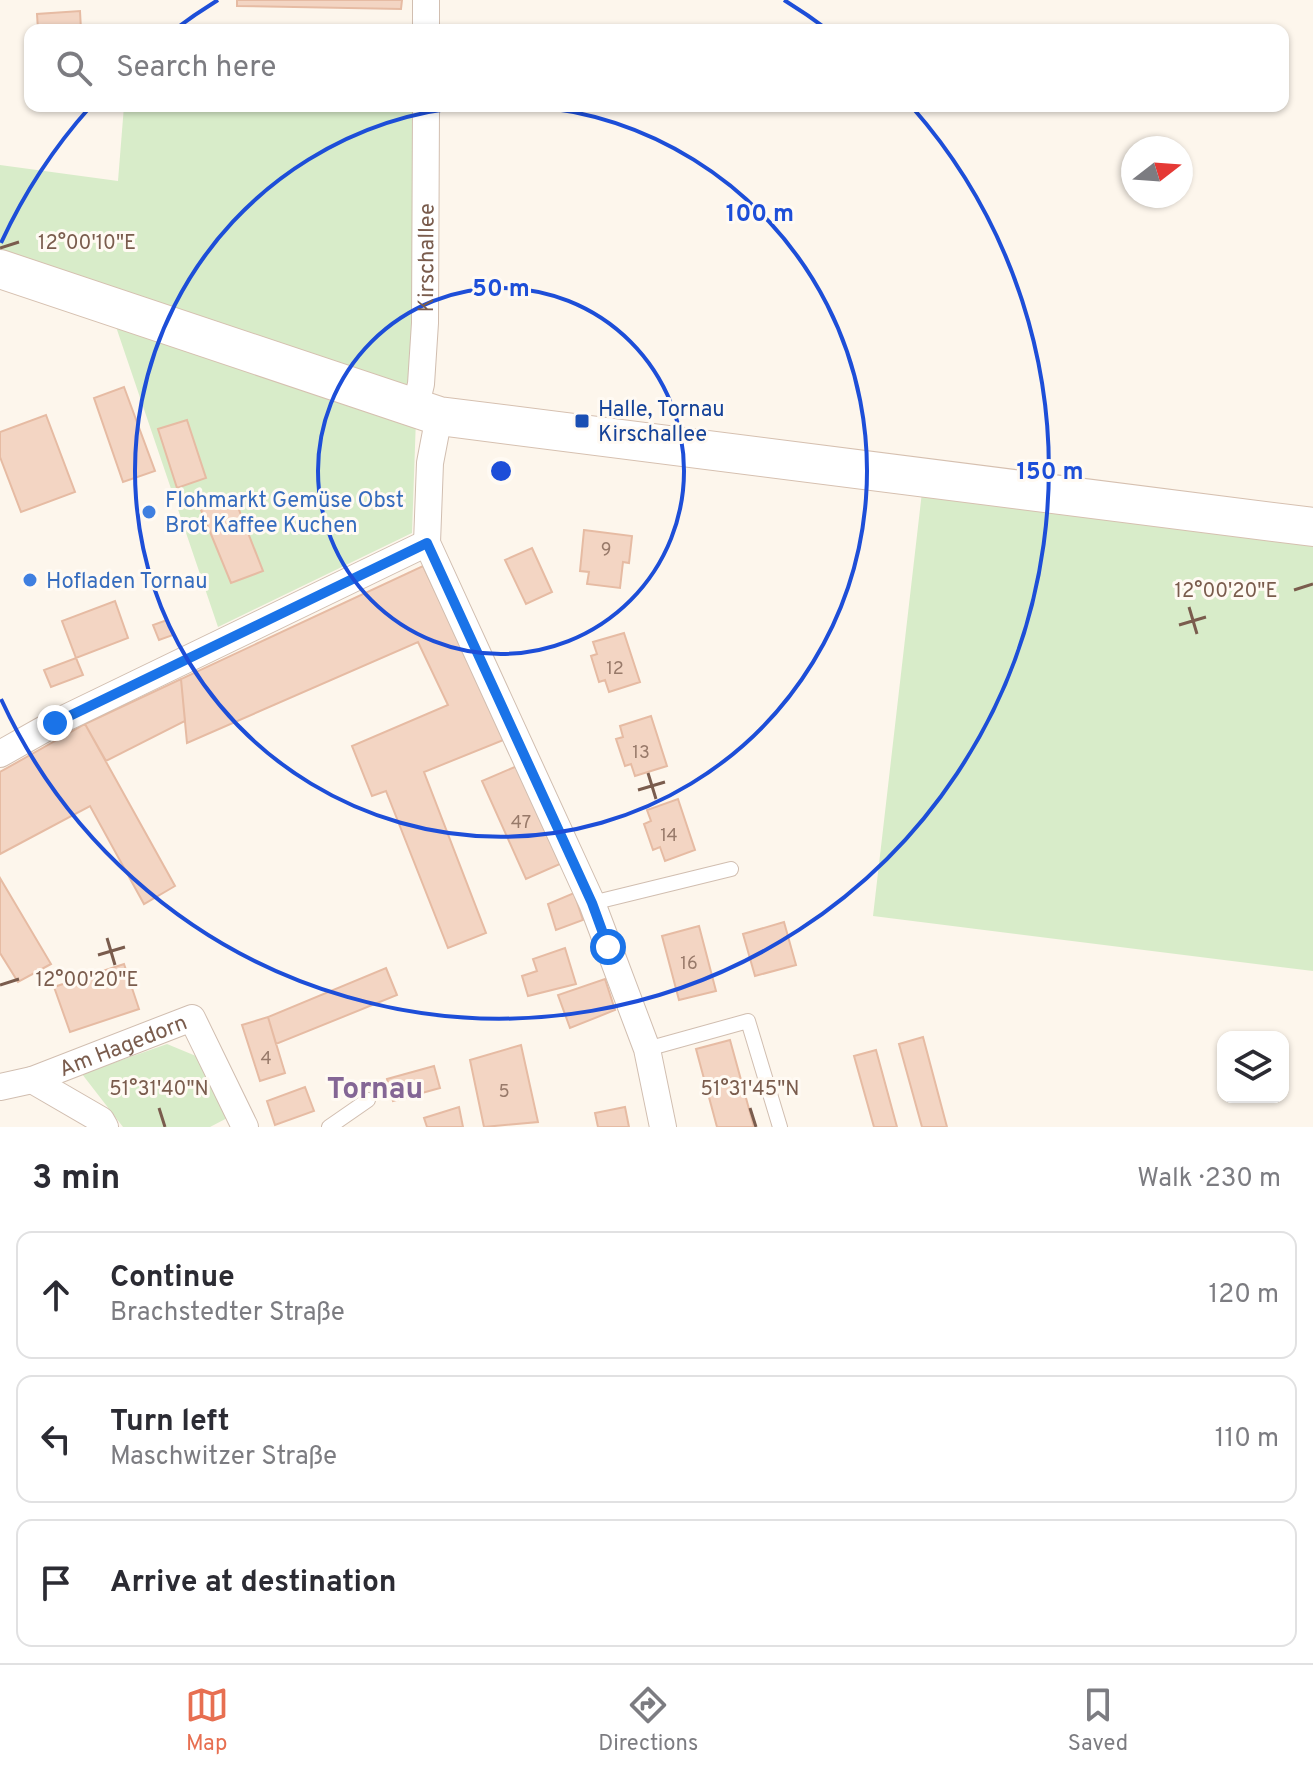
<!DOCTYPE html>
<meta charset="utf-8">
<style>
:root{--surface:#fff;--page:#f7f7f7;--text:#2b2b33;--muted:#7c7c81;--line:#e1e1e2;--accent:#e76f51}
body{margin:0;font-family:Overpass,sans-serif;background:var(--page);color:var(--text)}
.controls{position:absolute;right:24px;bottom:24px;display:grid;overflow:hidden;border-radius:16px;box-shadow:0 2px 6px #0004}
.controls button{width:72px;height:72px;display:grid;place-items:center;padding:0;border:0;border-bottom:2px solid var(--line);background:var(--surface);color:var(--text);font:40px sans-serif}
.compass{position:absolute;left:1121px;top:136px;width:72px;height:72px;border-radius:50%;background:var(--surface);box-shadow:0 2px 6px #0004;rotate:73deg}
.stop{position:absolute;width:24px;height:24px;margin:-18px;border:6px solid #1a73e8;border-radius:50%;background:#fff}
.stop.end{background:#1a73e8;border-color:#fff;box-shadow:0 2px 8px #0008}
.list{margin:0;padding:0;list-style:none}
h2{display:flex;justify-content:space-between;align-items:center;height:104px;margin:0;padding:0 32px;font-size:34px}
h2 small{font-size:26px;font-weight:400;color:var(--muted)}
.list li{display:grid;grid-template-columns:52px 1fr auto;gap:24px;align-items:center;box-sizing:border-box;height:128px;margin:0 16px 16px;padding:0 16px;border:2px solid var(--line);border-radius:16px}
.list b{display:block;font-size:30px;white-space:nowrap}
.list p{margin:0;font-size:26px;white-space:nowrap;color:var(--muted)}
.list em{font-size:26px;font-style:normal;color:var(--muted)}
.icon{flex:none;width:44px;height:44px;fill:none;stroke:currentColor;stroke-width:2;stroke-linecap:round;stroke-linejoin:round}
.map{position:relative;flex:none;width:1313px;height:1127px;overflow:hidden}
.search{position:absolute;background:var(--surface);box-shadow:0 2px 6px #0004;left:24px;right:24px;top:24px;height:88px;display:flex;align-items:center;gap:20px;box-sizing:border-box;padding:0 28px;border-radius:16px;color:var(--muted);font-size:30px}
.sheet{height:536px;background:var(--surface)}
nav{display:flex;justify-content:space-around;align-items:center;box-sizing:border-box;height:112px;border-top:2px solid var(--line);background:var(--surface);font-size:22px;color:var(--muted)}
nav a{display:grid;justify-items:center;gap:4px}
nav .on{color:var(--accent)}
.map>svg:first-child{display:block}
.green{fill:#d8ecc9}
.building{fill:#f3d5c3;stroke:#e6bba3;stroke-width:2}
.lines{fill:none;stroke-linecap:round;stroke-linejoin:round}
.lane-casing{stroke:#d1beb0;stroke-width:16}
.street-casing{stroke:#d1beb0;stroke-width:28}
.secondary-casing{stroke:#d6c0b0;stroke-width:40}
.lane{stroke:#fff;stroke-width:14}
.street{stroke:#fff;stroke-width:26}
.secondary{stroke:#fff;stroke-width:38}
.route{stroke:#1a73e8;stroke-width:10}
.ticks{fill:none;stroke:#7a5c4d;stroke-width:3}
.ring{fill:none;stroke:#1d4ed8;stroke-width:4}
.transit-dot{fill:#1a4fb4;stroke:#fffaf3;stroke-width:3}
.shop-dot{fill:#3f7fe0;stroke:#fffaf3;stroke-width:3}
.labels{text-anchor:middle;stroke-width:6;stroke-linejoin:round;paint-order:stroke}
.number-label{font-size:18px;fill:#987a6a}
.street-label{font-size:22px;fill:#7a5c4d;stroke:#fffaf3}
.transit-label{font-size:22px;fill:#164399;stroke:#fffaf3;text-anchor:start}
.shop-label{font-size:22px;fill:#366cbe;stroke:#fffaf3;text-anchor:start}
.district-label{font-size:30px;font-weight:bold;fill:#846695;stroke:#fffaf3}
.ticks-label{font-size:20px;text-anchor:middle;fill:#7a5c4d;stroke:#fffaf3;stroke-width:6;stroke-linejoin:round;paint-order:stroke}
.centre{fill:#1d4ed8;stroke:#fffaf3;stroke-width:4}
.ring-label{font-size:24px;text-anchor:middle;font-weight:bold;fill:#1d4ed8;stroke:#fffaf3;stroke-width:6;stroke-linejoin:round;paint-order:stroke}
</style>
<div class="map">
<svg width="1313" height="1127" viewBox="0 0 1313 1127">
<rect width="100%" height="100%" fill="#fdf6ec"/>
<path class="green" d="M124 106H417L414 399 0 257V165L118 181Z
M113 318 416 418 412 533 218 627Z
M922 492 1313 540V971L873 916Z
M167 1044 208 1061 233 1115 210 1127H123L82 1074Z"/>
<path class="building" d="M237 0H402L401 9 237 6Z
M80 11 81 30H38L37 14Z
M124 387 155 471 123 482 94 398Z
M46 415 75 492 21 512 0 457V432Z
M187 420 206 478 177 488 158 429Z
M234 497 263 571 231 583 201 510Z
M584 530 632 536 629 563 623 562 620 588 587 584 589 572 580 571Z
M532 548 552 592 526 604 505 560Z
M423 566 506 739 424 772 486 933 448 948 386 791 372 796 352 746 448 705 418 642 187 743 181 679Z
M115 601 128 638 76 658 62 621Z
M167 620 173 635 159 640 153 625Z
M624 633 640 682 609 692 605 680 599 682 591 656 597 654 593 642Z
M76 658 83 675 51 687 44 670Z
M181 679 185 721 106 761 85 724Z
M651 716 667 766 635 776 631 764 625 766 616 739 623 737 620 726Z
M85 724 175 886 144 904 90 806 0 854V772Z
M517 766 560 864 526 879 482 781Z
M678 799 695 850 665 861 660 847 653 850 644 824 651 821 647 810Z
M0 878 51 964 18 982 0 953Z
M574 893 583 920 556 930 548 904Z
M784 922 796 965 755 976 743 934Z
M699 926 716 991 679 1000 662 936Z
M565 948 576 984 528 996 522 976 537 971 533 959Z
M124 964 139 1009 70 1032 54 987Z
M386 968 397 995 276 1044 268 1017Z
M605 979 615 1010 570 1028 558 995Z
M268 1017 285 1073 260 1081 242 1025Z
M923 1037 947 1127H922L899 1044Z
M730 1040 754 1127H717L696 1049Z
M521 1045 538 1122 484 1127 470 1060Z
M876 1050 897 1127H874L854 1056Z
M434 1066 440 1088 393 1101 387 1079Z
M305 1087 314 1111 275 1125 267 1101Z
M459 1107 463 1127H427L424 1118Z
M625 1107 629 1127H598L595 1113Z"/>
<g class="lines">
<defs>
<path id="lane" d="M592 903 731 869
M647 1049 748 1021 780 1127
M329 1127 368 1100"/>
<g id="street">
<path d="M426 0V30"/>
<path id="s1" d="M415 409 421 384 425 323 426 106"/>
<path d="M439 416 430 463 427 543 592 903 647 1049 663 1127"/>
<path d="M0 754 55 723 427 543"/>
<path d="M32 1080 101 1120 105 1127"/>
<path id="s2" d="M0 1087 32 1080 192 1018 245 1127"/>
</g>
<path id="secondary" d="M0 269 439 416 1313 527"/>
</defs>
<use href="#lane" class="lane-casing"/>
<use href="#street" class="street-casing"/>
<use href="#secondary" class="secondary-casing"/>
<use href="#lane" class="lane"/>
<use href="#street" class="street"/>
<use href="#secondary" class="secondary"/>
</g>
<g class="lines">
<path class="route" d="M55 723 427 543 592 903 608 947"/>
</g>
<path class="ticks" d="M0 248 19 242M1294 590 1313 584M1189 607 1197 634M1179 625 1206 617M648 773 656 799M638 790 665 782M107 938 115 965M98 955 125 947M0 985 19 979M159 1108 165 1127M750 1108 756 1127"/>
<g class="ring">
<circle cx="501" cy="471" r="183"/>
<path d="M530 106A366 366 0 1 1 472 106"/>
<path d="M1 243A549 549 0 0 1 90 107M174 30A549 549 0 0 1 218 0M784 0A549 549 0 0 1 828 30M912 107A549 549 0 1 1 1 699"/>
</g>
<rect class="transit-dot" x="574" y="413" width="16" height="16" rx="4"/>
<g class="shop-dot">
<circle cx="149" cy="512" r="8"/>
<circle cx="30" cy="580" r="8"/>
</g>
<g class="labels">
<g class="number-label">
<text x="606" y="555">9</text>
<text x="615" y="674">12</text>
<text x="641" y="758">13</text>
<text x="521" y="828">47</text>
<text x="669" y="841">14</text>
<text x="689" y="969">16</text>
<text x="266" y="1064">4</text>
<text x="504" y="1097">5</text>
</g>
<g class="street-label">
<text dy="8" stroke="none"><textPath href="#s1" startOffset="152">Kirschallee</textPath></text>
<text dy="8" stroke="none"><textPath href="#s2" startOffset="130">Am Hagedorn</textPath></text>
</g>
<g class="transit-label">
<text x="598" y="416">Halle, Tornau<tspan x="598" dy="25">Kirschallee</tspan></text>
</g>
<g class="shop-label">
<text x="165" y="507">Flohmarkt Gemüse Obst<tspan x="165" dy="25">Brot Kaffee Kuchen</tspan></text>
<text x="46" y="588">Hofladen Tornau</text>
</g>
<g class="district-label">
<text x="375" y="1098">Tornau</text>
</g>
</g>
<g class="ticks-label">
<text x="87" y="249">12°00'10"E</text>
<text x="1226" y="597">12°00'20"E</text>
<text x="87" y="986">12°00'20"E</text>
<text x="159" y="1095">51°31'40"N</text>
<text x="750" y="1095">51°31'45"N</text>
</g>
<circle cx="501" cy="471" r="12" class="centre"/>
<g class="ring-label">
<text x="760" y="221">100 m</text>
<text x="501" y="296">50 m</text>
<text x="1050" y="479">150 m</text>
</g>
</svg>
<div class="controls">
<button><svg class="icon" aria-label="layers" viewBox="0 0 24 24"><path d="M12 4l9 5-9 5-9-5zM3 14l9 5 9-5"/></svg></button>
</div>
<svg class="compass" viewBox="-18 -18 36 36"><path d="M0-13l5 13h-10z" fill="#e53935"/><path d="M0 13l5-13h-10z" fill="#7c7c81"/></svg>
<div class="stop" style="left:608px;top:947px"></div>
<div class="stop end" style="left:55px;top:723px"></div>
<div class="search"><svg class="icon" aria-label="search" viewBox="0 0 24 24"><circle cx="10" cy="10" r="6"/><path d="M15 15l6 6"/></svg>Search here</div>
</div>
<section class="sheet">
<h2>3 min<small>Walk · 230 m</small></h2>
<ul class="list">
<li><svg class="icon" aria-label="ahead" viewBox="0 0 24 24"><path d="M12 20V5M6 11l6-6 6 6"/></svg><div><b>Continue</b><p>Brachstedter Straße</p></div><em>120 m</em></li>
<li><svg class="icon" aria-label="left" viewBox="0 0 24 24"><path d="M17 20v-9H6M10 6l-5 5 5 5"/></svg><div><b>Turn left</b><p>Maschwitzer Straße</p></div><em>110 m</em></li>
<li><svg class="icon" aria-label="arrive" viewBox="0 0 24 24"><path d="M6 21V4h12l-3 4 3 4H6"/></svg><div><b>Arrive at destination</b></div></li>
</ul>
</section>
<nav>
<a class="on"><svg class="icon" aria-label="map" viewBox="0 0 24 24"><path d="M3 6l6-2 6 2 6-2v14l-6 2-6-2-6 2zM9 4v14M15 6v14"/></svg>Map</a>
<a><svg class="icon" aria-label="directions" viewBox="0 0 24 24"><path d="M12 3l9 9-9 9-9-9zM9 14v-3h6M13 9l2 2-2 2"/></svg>Directions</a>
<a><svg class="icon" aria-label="saved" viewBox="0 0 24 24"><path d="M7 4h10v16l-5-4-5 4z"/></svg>Saved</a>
</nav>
